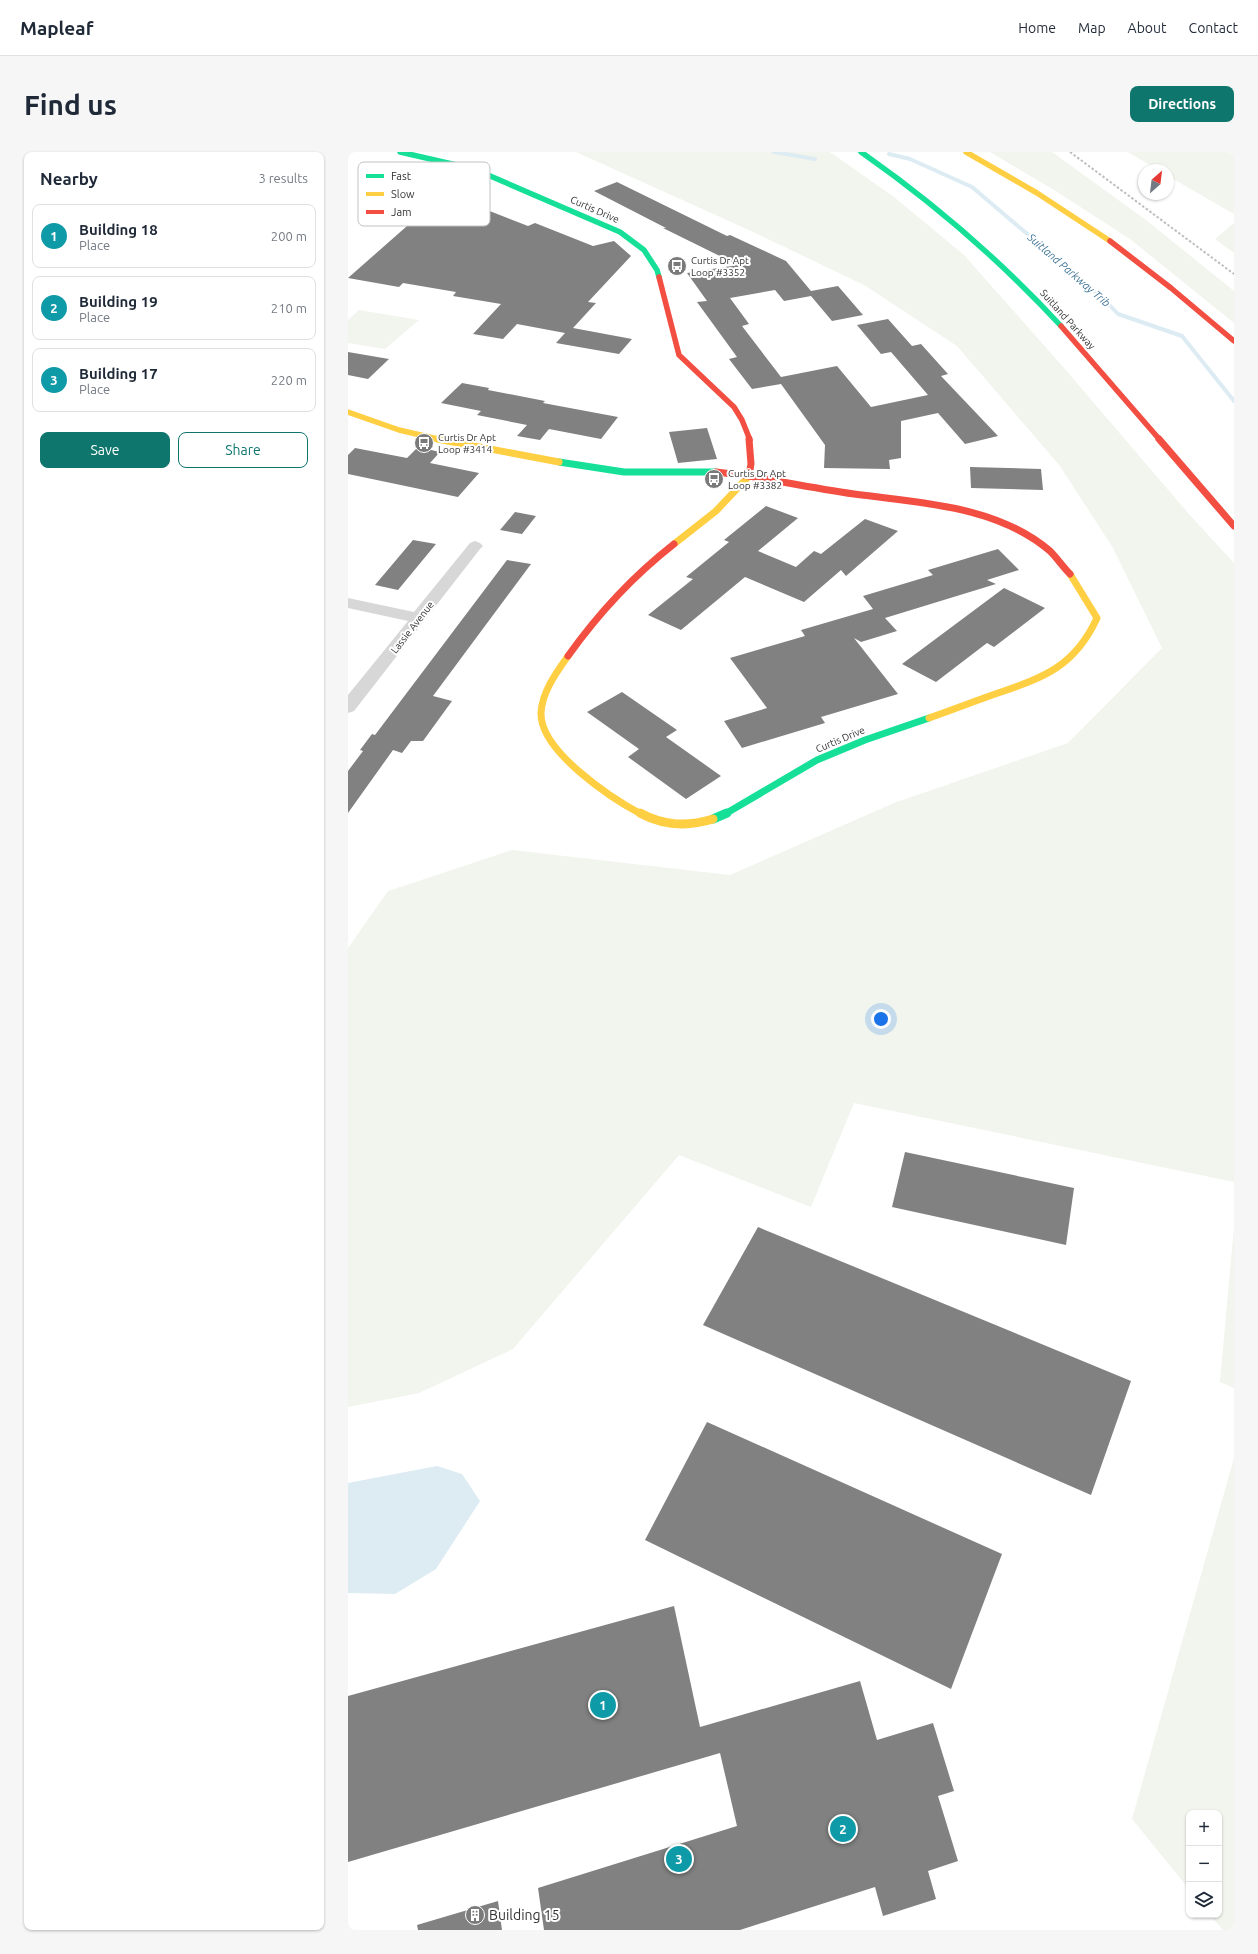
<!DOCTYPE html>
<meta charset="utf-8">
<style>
:root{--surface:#fff;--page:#f6f6f7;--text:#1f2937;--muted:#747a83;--line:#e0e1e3;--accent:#0f766e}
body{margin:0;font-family:Ubuntu,sans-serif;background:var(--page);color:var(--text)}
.controls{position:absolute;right:12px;bottom:12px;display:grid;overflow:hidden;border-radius:8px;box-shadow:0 1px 3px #0004}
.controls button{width:36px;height:36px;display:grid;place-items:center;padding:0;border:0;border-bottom:1px solid var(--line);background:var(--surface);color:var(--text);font:20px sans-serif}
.compass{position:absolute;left:790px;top:12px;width:36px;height:36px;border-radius:50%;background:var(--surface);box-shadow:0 1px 3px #0004;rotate:28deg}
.you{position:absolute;left:533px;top:867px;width:14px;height:14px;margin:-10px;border:3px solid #fff;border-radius:50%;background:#1a73e8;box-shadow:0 0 0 6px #1a73e833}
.badge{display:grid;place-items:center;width:26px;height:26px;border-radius:50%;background:var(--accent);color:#fff;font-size:13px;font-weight:700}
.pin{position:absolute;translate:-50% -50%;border:2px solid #fff;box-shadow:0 1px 4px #0006}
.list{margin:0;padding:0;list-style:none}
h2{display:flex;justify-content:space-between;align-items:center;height:52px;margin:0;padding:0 16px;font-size:17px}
h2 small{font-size:13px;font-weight:400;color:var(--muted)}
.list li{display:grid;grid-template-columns:26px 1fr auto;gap:12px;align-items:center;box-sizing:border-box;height:64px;margin:0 8px 8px;padding:0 8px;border:1px solid var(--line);border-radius:8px}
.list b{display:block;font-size:15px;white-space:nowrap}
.list p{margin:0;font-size:13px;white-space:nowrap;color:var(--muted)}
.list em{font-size:13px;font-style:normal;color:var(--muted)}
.actions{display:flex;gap:8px;padding:12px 16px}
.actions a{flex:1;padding:9px 0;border:1px solid var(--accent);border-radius:8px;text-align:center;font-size:14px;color:var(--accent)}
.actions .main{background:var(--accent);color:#fff}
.icon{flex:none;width:22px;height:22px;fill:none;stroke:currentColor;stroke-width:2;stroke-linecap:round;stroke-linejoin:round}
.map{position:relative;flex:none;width:886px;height:1778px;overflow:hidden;border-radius:8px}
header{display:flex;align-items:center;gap:24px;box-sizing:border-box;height:56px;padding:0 20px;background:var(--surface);border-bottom:1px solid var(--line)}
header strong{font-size:19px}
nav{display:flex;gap:22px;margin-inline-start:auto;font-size:14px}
.intro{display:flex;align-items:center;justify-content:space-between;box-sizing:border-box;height:96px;padding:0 24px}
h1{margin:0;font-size:28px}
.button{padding:10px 18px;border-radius:8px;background:var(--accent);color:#fff;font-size:14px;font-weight:700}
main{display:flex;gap:24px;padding:0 24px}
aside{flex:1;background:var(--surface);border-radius:8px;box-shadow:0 1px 3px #0004}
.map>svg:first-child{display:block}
.green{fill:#f1f5ed}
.water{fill:#ddebf3}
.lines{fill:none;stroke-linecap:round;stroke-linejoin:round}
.stream{stroke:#ddebf3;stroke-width:4}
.building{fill:#818181}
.street{fill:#d7d7d7;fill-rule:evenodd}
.fast-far2{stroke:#16e098;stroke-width:5.5}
.fast-far1{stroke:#16e098;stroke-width:7}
.fast{stroke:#16e098;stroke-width:9}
.slow-far2{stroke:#ffcf43;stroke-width:5.5}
.slow-far1{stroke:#ffcf43;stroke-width:7}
.slow{stroke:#ffcf43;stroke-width:9}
.jam-far1{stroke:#f24e42;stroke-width:5.5}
.jam{stroke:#f24e42;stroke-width:7}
.rail{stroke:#bebebe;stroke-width:2;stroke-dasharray:2.5 2;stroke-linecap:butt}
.labels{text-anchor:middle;stroke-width:4;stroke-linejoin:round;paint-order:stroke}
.far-street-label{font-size:10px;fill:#333;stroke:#fff}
.far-poi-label{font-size:10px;fill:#333;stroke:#fff;text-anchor:start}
.far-water-label{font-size:11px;font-style:italic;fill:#3f7597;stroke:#fff}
.near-poi-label{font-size:14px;fill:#333;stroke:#fff;text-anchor:start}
.key{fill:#fff;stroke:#c2c2c2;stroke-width:1}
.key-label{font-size:11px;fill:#333}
</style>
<header>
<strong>Mapleaf</strong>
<nav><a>Home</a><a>Map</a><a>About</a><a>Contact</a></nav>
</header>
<div class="intro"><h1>Find us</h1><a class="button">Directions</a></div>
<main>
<aside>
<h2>Nearby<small>3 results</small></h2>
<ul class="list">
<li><span class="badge" style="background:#0f9aa8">1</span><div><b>Building 18</b><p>Place</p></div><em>200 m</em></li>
<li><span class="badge" style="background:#0f9aa8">2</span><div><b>Building 19</b><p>Place</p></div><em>210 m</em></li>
<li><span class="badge" style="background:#0f9aa8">3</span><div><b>Building 17</b><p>Place</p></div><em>220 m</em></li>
</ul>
<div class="actions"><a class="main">Save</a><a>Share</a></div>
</aside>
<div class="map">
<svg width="886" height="1778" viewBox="0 0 886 1778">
<rect width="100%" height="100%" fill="#fff"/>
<path class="green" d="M228 0H482L546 45 616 103 716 216 840 361 886 411V1030L506 951 463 1055 331 1003 165 1197 71 1241 0 1255V796L40 739 164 698 382 723 546 651 720 591 814 496 765 396 712 314 609 194 516 133 403 79Z
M642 0H704L798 68 886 139V171L782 87 706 38Z
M780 0H886V62L820 24V18H810Z
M886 71V101L867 87Z
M11 158 71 168 37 197 0 191V168Z
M886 1075V1236L872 1230Z
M886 1306V1778H875L862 1763H871V1661H841V1737L784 1667Z"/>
<path class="water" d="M89 1314 114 1322 132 1349 88 1417 47 1442 0 1441V1331Z"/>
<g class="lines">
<path class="stream" d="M426 0 467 7
M541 2 562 7 624 35 757 148 770 162 834 184 886 249"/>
</g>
<path class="building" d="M269 30 379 84 382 83 438 109 463 139 490 134 515 163 484 169 463 144 436 149 427 138 382 146 401 172 394 174 433 225 489 214 523 255 580 243 543 200 533 202 509 173 540 167 564 194 573 192 600 222 593 224 650 284 617 292 590 261 553 269V306L541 308 542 317 476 316 477 293 433 232 404 237 381 207 389 205 349 150 359 149 339 121 390 113 315 76H318L246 39Z
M98 46 134 60 139 58 180 74 187 71 245 94 266 89 283 104 240 150 248 151 225 176 284 187 271 202 208 191 217 181 169 172 155 187 125 182 153 152 105 144 108 140 55 131 51 135 0 126 84 52Z
M0 200 41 207 20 227 0 223Z
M114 231 141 236 140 238 197 249 195 251 270 265 253 287 201 277 192 288 169 284 179 273 129 263 133 259 93 251Z
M359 276 369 307 330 311 321 280Z
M70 295 92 300 82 311 131 321 110 345 0 322V303L7 296 59 306Z
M622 315 693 317 695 338 623 336Z
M418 354 450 366 410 399 448 415 466 399 473 402 517 367 550 379 498 424 493 418 456 450 397 425 333 478 300 463 345 427 338 425 381 390 376 388Z
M167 360 188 364 174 382 152 378Z
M65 388 88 392 50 438 27 433Z
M650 397 671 418 639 428 648 432 537 466 549 479 513 490 506 486 550 542 473 565 477 571 394 596 376 569 419 556 382 506 457 484 453 478 525 457 515 444 585 423 580 418Z
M159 408 183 412 85 544 104 549 75 589H63L54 601 45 598 0 661V619L15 599 12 598 24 582 27 583Z
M656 436 697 456 646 495 639 491 588 530 554 512Z
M274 540 329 578 318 585 373 624 338 647 280 605 291 597 239 560Z
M557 1000 726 1036 718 1093 544 1055Z
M410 1075 783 1229 743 1343 355 1173Z
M359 1270 654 1402 603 1537 297 1388Z
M326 1454 352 1575 512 1529 529 1588 585 1571 606 1639 590 1644 610 1709 580 1719 588 1747 535 1764 527 1735 392 1778H196L190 1736 389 1674 372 1601 0 1710V1544Z
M150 1749 154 1778H70L69 1773Z"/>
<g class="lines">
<path class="street" d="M127 389 132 391 135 394 132 397 6 559 0 561V543L60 469 0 456V446L66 460 122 391Z"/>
<path class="fast-far2" d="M52 0 126 17 272 80 296 98 309 118 311 125
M513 0C586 51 652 108 713 174"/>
<path class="fast-far1" d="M211 310 276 320H368
M377 662 469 608 517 588 581 566"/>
<path class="fast" d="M365 667 379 661"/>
<path class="slow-far2" d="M618 0 689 41 762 89
M0 260 51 278 94 288"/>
<path class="slow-far1" d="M89 287 211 310
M326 392 368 359 401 324
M220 504C208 521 194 540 193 561 192 599 263 646 293 662
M581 566C604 558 627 549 650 541 697 525 727 514 749 466L722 422"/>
<path class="slow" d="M292 661C316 674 339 675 365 667"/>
<path class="jam-far1" d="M762 89 823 136 886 189
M311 125 331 203 386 255 394 268 402 288
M713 174 812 288"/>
<path class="jam" d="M811 287 886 374
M368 320 401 324 403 312 401 287
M401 324C436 330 471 337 506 342 572 351 648 353 702 399 709 406 715 415 722 422
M220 504C250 462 285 424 326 392"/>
<path class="rail" d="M722 0 886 122"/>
</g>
<defs>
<symbol id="bus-disc" viewBox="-11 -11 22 22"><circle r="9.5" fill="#7a7a7a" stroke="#fff"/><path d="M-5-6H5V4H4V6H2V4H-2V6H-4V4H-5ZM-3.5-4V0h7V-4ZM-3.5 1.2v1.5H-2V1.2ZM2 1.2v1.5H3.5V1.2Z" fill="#fff"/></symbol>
<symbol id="building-disc" viewBox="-11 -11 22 22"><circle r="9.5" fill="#7a7a7a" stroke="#fff"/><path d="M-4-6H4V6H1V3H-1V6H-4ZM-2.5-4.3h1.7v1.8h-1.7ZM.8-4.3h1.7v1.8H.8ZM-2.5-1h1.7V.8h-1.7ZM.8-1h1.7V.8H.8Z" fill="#fff"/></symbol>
</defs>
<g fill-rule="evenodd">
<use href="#bus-disc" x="318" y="103" width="22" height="22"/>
<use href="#bus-disc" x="65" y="280" width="22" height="22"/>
<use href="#bus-disc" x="355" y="316" width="22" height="22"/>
<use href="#building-disc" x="116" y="1752" width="22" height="22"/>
</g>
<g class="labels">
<g class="far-street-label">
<text transform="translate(247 57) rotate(24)" y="4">Curtis Drive</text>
<text transform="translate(720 167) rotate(48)" y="4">Suitland Parkway</text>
<text transform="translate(64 475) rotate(-52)" y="4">Lassie Avenue</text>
<text transform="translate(492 587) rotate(-23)" y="4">Curtis Drive</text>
</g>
<g class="far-poi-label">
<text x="343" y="112">Curtis Dr Apt<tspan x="343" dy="12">Loop #3352</tspan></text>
<text x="90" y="289">Curtis Dr Apt<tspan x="90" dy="12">Loop #3414</tspan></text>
<text x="380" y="325">Curtis Dr Apt<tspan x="380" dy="12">Loop #3382</tspan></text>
</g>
<g class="far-water-label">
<text transform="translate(721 118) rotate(41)" y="4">Suitland Parkway Trib</text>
</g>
<g class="near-poi-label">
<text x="141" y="1768">Building 15</text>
</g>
</g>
<rect x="10" y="10" width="132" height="64" rx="6" class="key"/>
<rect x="18" y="22" width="18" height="4" fill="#16e098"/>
<rect x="18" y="40" width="18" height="4" fill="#ffcf43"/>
<rect x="18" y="58" width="18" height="4" fill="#f24e42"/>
<g class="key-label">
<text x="43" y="28">Fast</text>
<text x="43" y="46">Slow</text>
<text x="43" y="64">Jam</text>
</g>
</svg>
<div class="controls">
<button>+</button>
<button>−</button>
<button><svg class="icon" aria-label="layers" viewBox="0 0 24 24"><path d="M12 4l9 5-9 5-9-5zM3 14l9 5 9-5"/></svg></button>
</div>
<svg class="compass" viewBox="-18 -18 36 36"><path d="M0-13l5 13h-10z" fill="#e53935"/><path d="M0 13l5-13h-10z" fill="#747a83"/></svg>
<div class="you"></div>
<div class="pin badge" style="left:255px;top:1553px;background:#0f9aa8">1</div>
<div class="pin badge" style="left:495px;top:1677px;background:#0f9aa8">2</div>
<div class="pin badge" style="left:331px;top:1707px;background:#0f9aa8">3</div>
</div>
</main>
